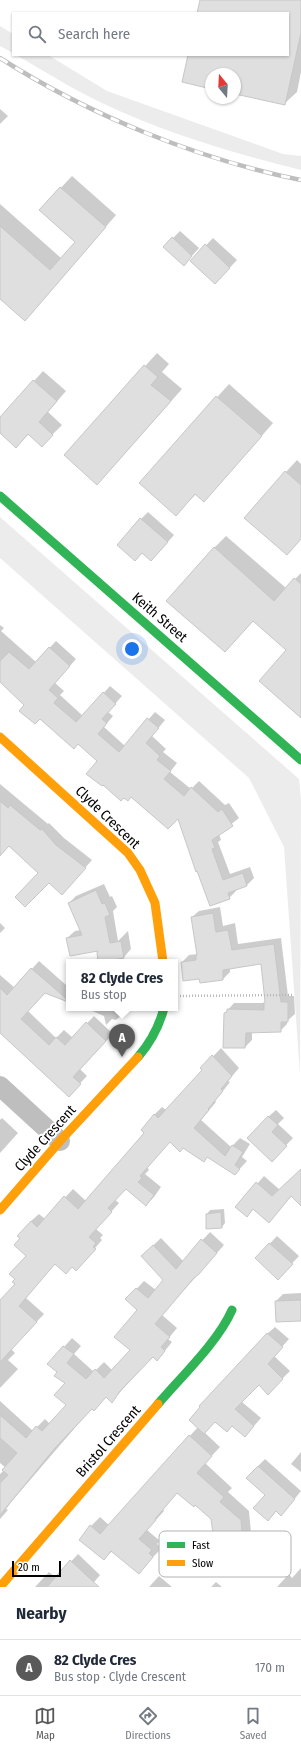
<!DOCTYPE html>
<meta charset="utf-8">
<style>
:root{--surface:#fff;--page:#f2f2f3;--text:#1f2937;--muted:#747a83;--line:#e0e1e3;--accent:#595959}
body{margin:0;font-family:"Fira Sans Condensed",sans-serif;background:var(--page);color:var(--text)}
.compass{position:absolute;left:205px;top:68px;width:36px;height:36px;border-radius:50%;background:var(--surface);box-shadow:0 1px 3px #0004;rotate:342deg}
.scale{position:absolute;left:12px;bottom:10px;width:49px;box-sizing:border-box;padding-left:4px;border:2px solid #000;border-top:0;font-size:11px;line-height:14px;white-space:nowrap;color:#000;-webkit-text-stroke:3px #fff;paint-order:stroke}
.you{position:absolute;left:132px;top:649px;width:14px;height:14px;margin:-10px;border:3px solid #fff;border-radius:50%;background:#1a73e8;box-shadow:0 0 0 6px #1a73e833}
.badge{display:grid;place-items:center;width:26px;height:26px;border-radius:50%;background:var(--accent);color:#fff;font-size:13px;font-weight:700}
.pin{position:absolute;translate:-50% -33px;filter:drop-shadow(0 1px 2px #0008)}
.pin::after{content:'';position:absolute;top:21px;width:14px;height:12px;background:inherit;clip-path:polygon(0 0,100% 0,50% 100%)}
.popup{position:absolute;left:66px;top:959px;width:112px;height:52px;box-sizing:border-box;display:grid;place-content:center;border-radius:0px;background:var(--surface);filter:drop-shadow(0 1px 3px #0005);font-size:13px;white-space:nowrap;color:var(--muted)}
.popup b{font-size:15px;color:var(--text)}
.popup::after{content:'';position:absolute;left:50%;top:100%;margin-left:-8px;border:8px solid transparent;border-top-color:var(--surface)}
.list{margin:0;padding:0;list-style:none}
h2{display:flex;justify-content:space-between;align-items:center;height:52px;margin:0;padding:0 16px;font-size:17px}
h2 small{font-size:13px;font-weight:400;color:var(--muted)}
.list li{display:grid;grid-template-columns:26px 1fr auto;gap:12px;align-items:center;box-sizing:border-box;height:56px;padding:0 16px;border-top:1px solid var(--line)}
.list b{display:block;font-size:15px;white-space:nowrap}
.list p{margin:0;font-size:13px;white-space:nowrap;color:var(--muted)}
.list em{font-size:13px;font-style:normal;color:var(--muted)}
.icon{flex:none;width:22px;height:22px;fill:none;stroke:currentColor;stroke-width:2;stroke-linecap:round;stroke-linejoin:round}
.map{position:relative;flex:none;width:301px;height:1587px;overflow:hidden}
.search{position:absolute;background:var(--surface);box-shadow:0 1px 3px #0004;left:12px;right:12px;top:12px;height:44px;display:flex;align-items:center;gap:10px;box-sizing:border-box;padding:0 14px;border-radius:0px;color:var(--muted);font-size:15px}
.sheet{height:108px;background:var(--surface)}
nav{display:flex;justify-content:space-around;align-items:center;box-sizing:border-box;height:56px;border-top:1px solid var(--line);background:var(--surface);font-size:11px;color:var(--muted)}
nav a{display:grid;justify-items:center;gap:2px}
nav .on{color:var(--accent)}
.map>svg:first-child{display:block}
.green{fill:#ececec}
.shadow{fill:#0003}
.building{fill:#dfdfdf;stroke:#c7c7c7}
.lines{fill:none;stroke-linecap:round;stroke-linejoin:round}
.path{stroke:#b9b9b9;stroke-width:2.5;stroke-dasharray:1 2;stroke-linecap:butt}
.street{stroke:#bebebe;stroke-width:20}
.fast{stroke:#30b455;stroke-width:9}
.slow{stroke:#ff9f0a;stroke-width:9}
.rail-casing{stroke:#bebebe;stroke-width:4.5}
.rail{stroke:#fff;stroke-width:3;stroke-dasharray:9;stroke-linecap:butt}
.labels{text-anchor:middle;stroke-width:4;stroke-linejoin:round;paint-order:stroke}
.street-label{font-size:14px;fill:#000;stroke:#fff}
.key{fill:#fff;stroke:#b2b2b2;stroke-width:1}
.key-label{font-size:11px;fill:#000}
</style>
<div class="map">
<svg width="301" height="1587" viewBox="0 0 301 1587">
<rect width="100%" height="100%" fill="#fff"/>
<path class="green" d="M0 26 13 34V53L0 46Z
M16 55H48L107 91 283 154 301 156V170C233 153 165 133 102 103 72 89 44 71 16 55Z
M0 517 299 779 301 800 300 1075 284 847 249 778 0 558Z"/>
<path class="shadow" d="M201 0H301V72L297 92 284 104 235 93V74H211V88L189 55H288V13H198Z
M0 109 8 116 0 124Z
M72 176 116 215 36 308 0 298V204L61 258 76 242 40 210Z
M180 231 199 248 191 257 173 238Z
M213 238 237 260 222 276 191 261Z
M157 353 169 364 162 372 182 389 109 471 65 455Z
M43 371 66 391 48 412 62 425 51 436 29 434 16 446 0 432V419Z
M229 384 273 423 216 488 196 494 176 514 140 483Z
M297 460 301 464V539L287 554 286 472Z
M148 512 174 535 159 552H143L141 519Z
M226 536 286 588 301 573V716L287 650 254 620 225 651 214 548Z
M0 625 4 628 1 631 36 662 56 641 76 659 55 683 64 691 60 695 83 716 110 686 122 696 108 712 113 716 104 727 125 746 155 712 165 720 152 736 166 749 163 752 177 763 170 772 191 789 199 781 225 805 229 803 239 818 219 834 221 840 218 842 230 874 250 867 254 878 247 885 235 890 236 891 229 898 178 817 98 761 79 743 26 705 0 681Z
M0 784 48 824 49 823 64 838 92 860 69 886 40 873 0 838Z
M104 884 110 897 112 896 117 907 113 911 118 941 128 931 131 949 124 957H120L121 962H97L111 947 67 938 75 931 81 930 69 903 76 896Z
M220 907 223 926 235 923 238 944 281 938 288 996H294L295 1014 287 1021V1024L280 1031 252 1032V1040L245 1047 225 1013 234 1003H264L266 1001 261 962 230 968V972L223 979 200 978 182 962 189 955 198 954 192 917 199 911Z
M0 923 5 928 0 933Z
M39 961 66 985 69 981V1002L45 992 28 1011 56 1038 64 1030 73 1038 94 1016 113 1034 80 1069 87 1076 69 1095 0 1027V975L15 988Z
M85 1008H117L123 1014 116 1020 112 1019 106 1025 104 1016Z
M221 1048 239 1068 228 1081 230 1082 215 1101 216 1102 201 1120 231 1147 240 1138 250 1144 242 1157 247 1161 235 1174 208 1156 204 1161 183 1147 170 1141 147 1167 149 1170 145 1174 161 1187 154 1197 146 1205 126 1188 115 1200 119 1203 96 1229 103 1235 100 1238 102 1240 83 1262 72 1266 55 1263 26 1298 44 1314 11 1349 15 1353 8 1360 18 1369 0 1388V1301L16 1283 27 1256 31 1221 39 1214 45 1219 73 1189 86 1201 145 1133 154 1115 162 1107 166 1110 204 1070 202 1068Z
M276 1110 284 1118 278 1124 293 1138 272 1160 268 1117Z
M2 1118 18 1133 0 1153V1120Z
M301 1170 292 1195 276 1214 254 1208 237 1207 264 1176 280 1190Z
M224 1209 225 1223 222 1227 207 1214 210 1210Z
M210 1232 224 1245 162 1315 177 1328 168 1339 172 1342 164 1352 153 1356 112 1401 106 1397 92 1408 12 1501 6 1509 8 1510 0 1519V1474L6 1468 0 1463V1401L33 1431 45 1419 50 1424 67 1405 66 1383 59 1372 49 1364 72 1338 81 1346 74 1354 94 1372 104 1362 112 1370 131 1350 139 1310 127 1299 144 1281 156 1290 165 1280 142 1256 161 1238 183 1261Z
M277 1236 299 1256 285 1271 256 1258Z
M301 1293V1320L276 1301 283 1294Z
M275 1327 289 1339 274 1356 290 1371 268 1393 259 1384 242 1402 261 1418 245 1436 233 1425 215 1421 204 1432 220 1447 205 1463 232 1488 228 1492 249 1511 252 1544 243 1553 234 1554 228 1560 196 1544 205 1535 214 1534 212 1518 196 1504 178 1492 163 1509 164 1511 147 1530 160 1541 157 1544 162 1548 147 1563 112 1551 104 1559 91 1526 100 1517 109 1525 198 1427 267 1334Z
M301 1452V1472L291 1464Z
M265 1459 301 1491 288 1507 277 1510 268 1520 266 1495 258 1466Z
M78 1554 100 1575 90 1587H35L49 1572 56 1578Z
M301 1568V1587H277L289 1574 292 1578Z
M159 1576 172 1587H149Z
M216 1582 222 1587H211Z"/>
<path class="building" d="M200 0H301V33L285 105 235 94V74H211V89L182 82 188 55H288V13H197Z
M60 187 106 227 25 321 0 299V226L50 270 75 242 39 210Z
M172 237 192 256 184 266 163 247Z
M205 244 230 268 215 284 190 261Z
M144 365 158 377 151 385 171 401 97 485 64 455Z
M33 380 57 401 39 422 53 435 42 447 28 434 16 448 0 433V417Z
M216 396 262 436 204 502 195 494 176 516 139 483Z
M285 471 301 485V539L287 555 244 518Z
M140 518 168 542 151 561 142 553 135 561 117 545Z
M214 547 274 601 294 578 301 584V718L259 681 286 650 253 621 225 652 166 601Z
M49 647 70 666 49 690 58 698 54 703 76 722 103 692 116 704 102 719 107 723 98 734 119 752 147 718 159 728 146 743 160 756 157 760 171 771 164 779 184 796 191 787 218 812 222 809 233 826 212 840 215 848 212 849 223 880 243 873 247 886 228 893 230 899 210 906 197 871 196 872 178 819 168 829 131 797 128 801 124 798 121 801 103 785 102 786 86 774 97 761 78 744 74 749 40 719 35 724 19 711 24 705 0 682V661L9 652 29 669Z
M0 801 8 808 10 805 40 830 42 829 56 845 86 868 62 895 49 883 25 907 15 897 38 873 9 846 0 856Z
M96 890 102 904 105 903 110 915 105 917 110 943 121 941 124 958 112 960 113 962H98L97 952 98 951 70 956 66 938 82 935 68 903Z
M213 913 216 932 228 930 232 950 274 944 281 1002H288V1022H281V1032L246 1033 245 1048H223L224 1013 227 1012V1009L264 1010V1002H265L261 964 223 970V980L200 983 199 979 183 981 181 962 196 960V956L197 955 191 917Z
M31 968 69 1001 68 1002 45 993 21 1019 49 1045 56 1037 65 1045 86 1022 106 1041 73 1077 81 1084 69 1097 0 1033V988L7 995Z
M212 1055 232 1076 221 1089 223 1091 208 1109 209 1110 194 1128 225 1156 232 1145 243 1152 235 1165 240 1169 235 1175 207 1157 204 1162 183 1148 180 1152 170 1142 140 1176 142 1178 138 1182 154 1195 146 1206 126 1189 108 1208 112 1212 89 1237 96 1243 93 1247 96 1249 76 1271 72 1267 66 1274 55 1264 19 1306 37 1322 0 1362V1300L15 1284 12 1282 15 1279 9 1274 26 1256 14 1245 20 1238 17 1236 31 1221 37 1227 64 1196 78 1209 144 1133 141 1130 154 1114 158 1118 202 1070 200 1068Z
M268 1116 278 1125 272 1132 287 1146 272 1162 247 1138Z
M301 1169V1206L291 1196 269 1223 253 1209 247 1217 235 1207 256 1182 272 1196Z
M221 1212 222 1228 206 1229V1214Z
M201 1239 217 1253 199 1274 193 1279 155 1324 170 1337 161 1347 165 1351 157 1361 153 1357 120 1391 112 1403 106 1397 94 1411 92 1409 55 1448 0 1515V1483L8 1475 2 1470 17 1453 0 1438V1415L26 1438 36 1426 42 1431 66 1405 54 1395 65 1383 54 1376 57 1372 47 1364 63 1346 74 1354 67 1363 86 1379 95 1369 104 1378 130 1350 114 1337 137 1310 125 1299 136 1288 148 1298 163 1280 141 1256 153 1245 176 1269Z
M269 1243 293 1264 278 1280 255 1258Z
M301 1300V1321L276 1322 275 1301Z
M267 1333 283 1347 268 1364 283 1379 268 1395 259 1385 235 1409 254 1426 245 1437 232 1426 227 1432 215 1422 204 1434 189 1420 200 1407 199 1406Z
M189 1435 212 1456 197 1473 224 1497 220 1502 241 1520 244 1554 228 1556V1561L197 1565 195 1543 214 1541 211 1519 195 1505 194 1507 177 1493 155 1519 156 1520 139 1539 152 1550 149 1553 153 1557 139 1574 111 1551 104 1560 79 1540 90 1525 100 1534Z
M258 1466 295 1499 281 1516 276 1511 268 1521 253 1508 265 1495 246 1478Z
M70 1560 99 1587H47Z"/>
<g class="lines">
<path class="path" d="M177 996 294 995"/>
<path class="street" d="M0 1086 60 1141"/>
<path class="fast" d="M0 496 301 760
M138 1057C151 1042 159 1027 164 1008
M158 1404C181 1377 218 1342 232 1310"/>
<path class="slow" d="M0 737 128 853 140 870 155 903 163 962
M0 1210 60 1141 138 1057
M0 1587 158 1404"/>
<defs>
<path id="rail" d="M0 58C89 115 197 159 301 180"/>
</defs>
<use href="#rail" class="rail-casing"/>
<use href="#rail" class="rail"/>
</g>
<g class="labels">
<g class="street-label">
<text transform="translate(160 617) rotate(41)" y="5">Keith Street</text>
<text transform="translate(108 817) rotate(44)" y="5">Clyde Crescent</text>
<text transform="translate(45 1138) rotate(-48)" y="5">Clyde Crescent</text>
<text transform="translate(108 1441) rotate(-49)" y="5">Bristol Crescent</text>
</g>
</g>
<rect x="159" y="1531" width="132" height="46" rx="6" class="key"/>
<rect x="167" y="1542" width="18" height="6" fill="#30b455"/>
<rect x="167" y="1560" width="18" height="6" fill="#ff9f0a"/>
<g class="key-label">
<text x="192" y="1549">Fast</text>
<text x="192" y="1567">Slow</text>
</g>
</svg>
<svg class="compass" viewBox="-18 -18 36 36"><path d="M0-13l5 13h-10z" fill="#e53935"/><path d="M0 13l5-13h-10z" fill="#747a83"/></svg>
<div class="scale">20 m</div>
<div class="you"></div>
<div class="pin badge" style="left:122px;top:1057px">A</div>
<div class="popup"><b>82 Clyde Cres</b>Bus stop</div>
<div class="search"><svg class="icon" aria-label="search" viewBox="0 0 24 24"><circle cx="10" cy="10" r="6"/><path d="M15 15l6 6"/></svg>Search here</div>
</div>
<section class="sheet">
<h2>Nearby<small></small></h2>
<ul class="list">
<li><span class="badge">A</span><div><b>82 Clyde Cres</b><p>Bus stop · Clyde Crescent</p></div><em>170 m</em></li>
</ul>
</section>
<nav>
<a class="on"><svg class="icon" aria-label="map" viewBox="0 0 24 24"><path d="M3 6l6-2 6 2 6-2v14l-6 2-6-2-6 2zM9 4v14M15 6v14"/></svg>Map</a>
<a><svg class="icon" aria-label="directions" viewBox="0 0 24 24"><path d="M12 3l9 9-9 9-9-9zM9 14v-3h6M13 9l2 2-2 2"/></svg>Directions</a>
<a><svg class="icon" aria-label="saved" viewBox="0 0 24 24"><path d="M7 4h10v16l-5-4-5 4z"/></svg>Saved</a>
</nav>
